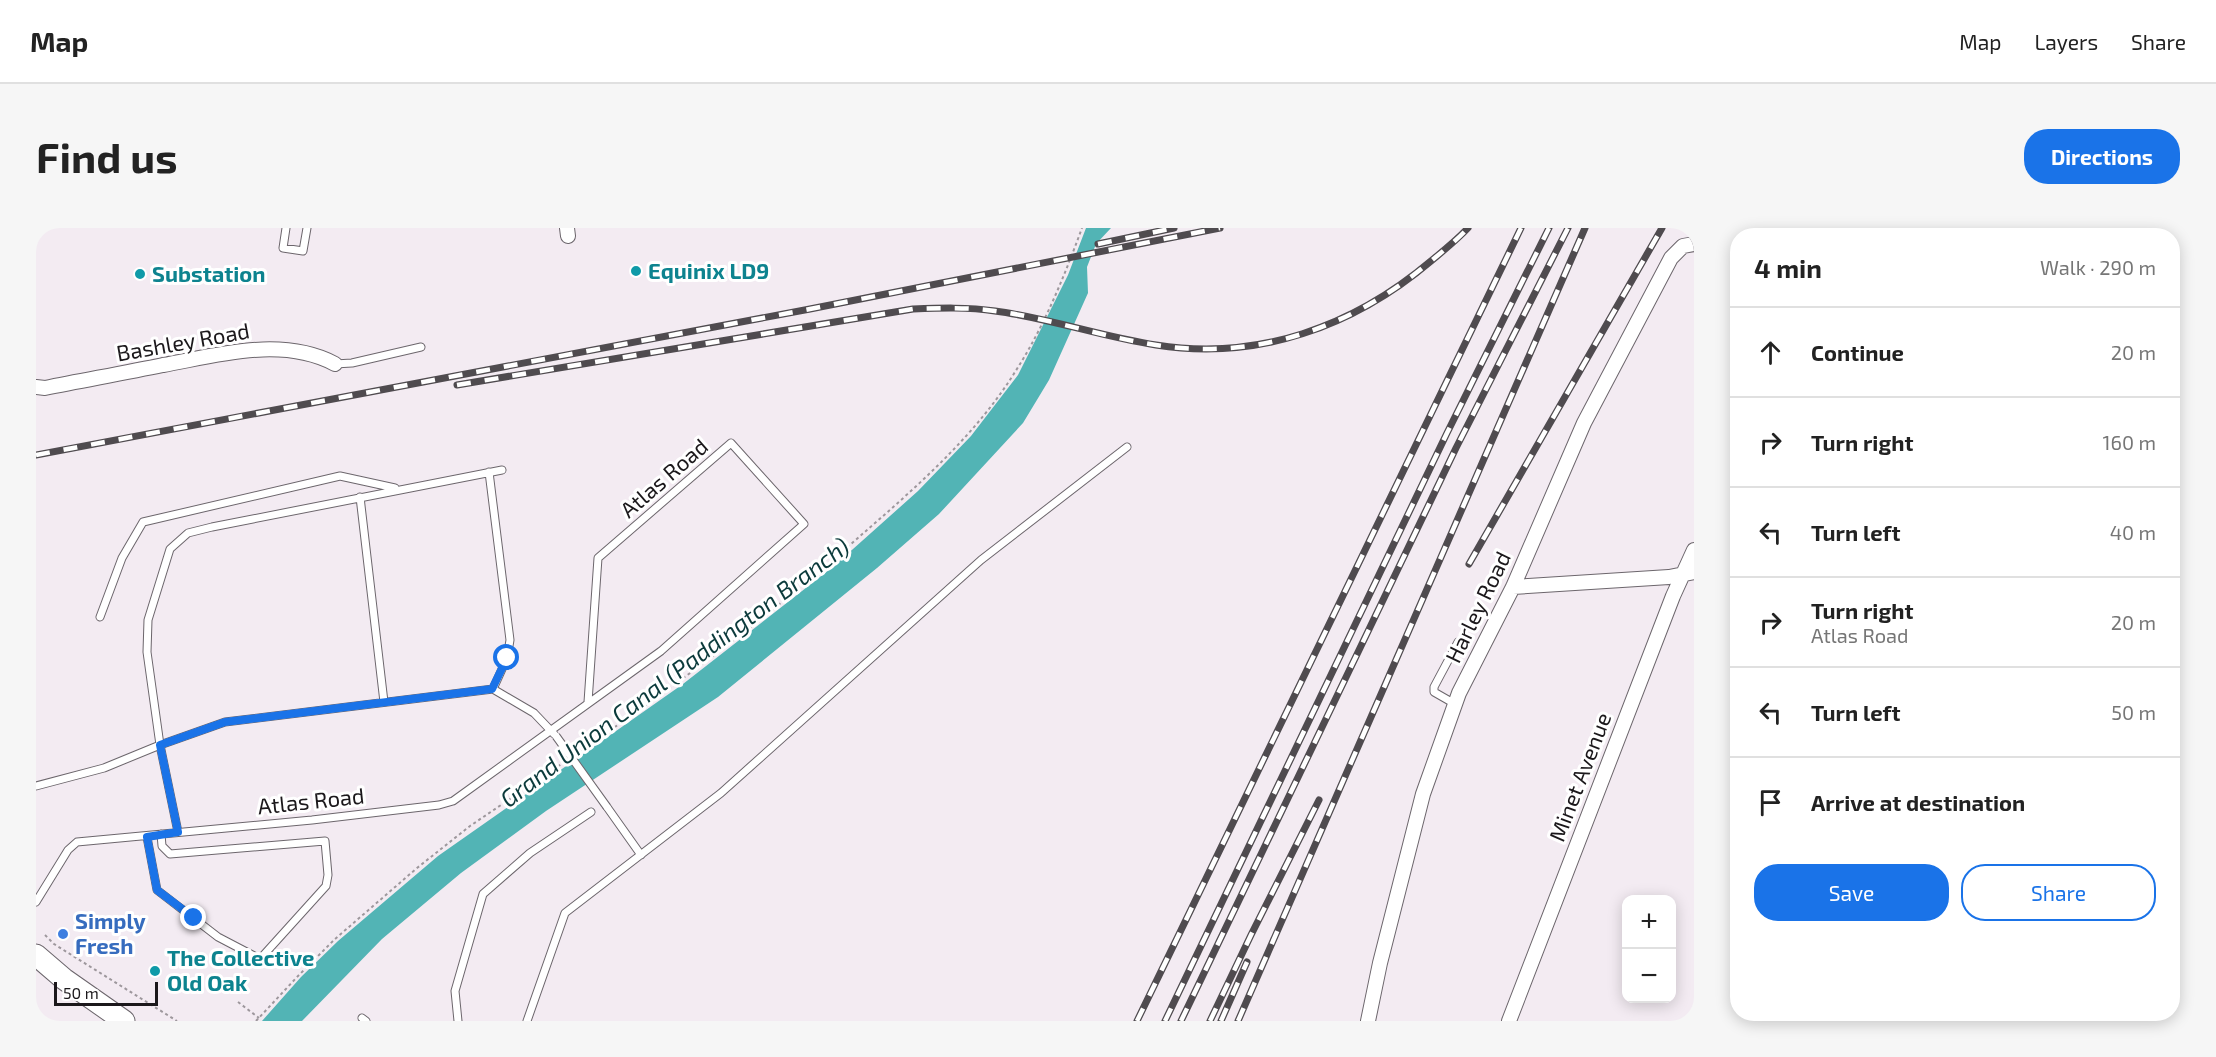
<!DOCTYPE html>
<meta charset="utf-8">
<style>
:root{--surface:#fff;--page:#f6f6f6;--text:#222;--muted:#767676;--line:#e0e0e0;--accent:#1a73e8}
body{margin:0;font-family:"Exo 2",sans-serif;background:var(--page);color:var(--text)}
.controls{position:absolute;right:18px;bottom:18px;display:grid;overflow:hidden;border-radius:12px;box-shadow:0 3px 15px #0003}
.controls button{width:54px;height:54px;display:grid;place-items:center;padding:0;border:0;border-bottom:2px solid var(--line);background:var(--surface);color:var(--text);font:30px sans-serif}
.scale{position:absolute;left:18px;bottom:15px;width:104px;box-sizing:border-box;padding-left:6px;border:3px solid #1b181b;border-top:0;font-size:16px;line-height:21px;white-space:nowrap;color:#1b181b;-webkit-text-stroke:4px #fff;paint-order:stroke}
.stop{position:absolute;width:18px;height:18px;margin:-14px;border:4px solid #1a73e8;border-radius:50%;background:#fff}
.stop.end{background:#1a73e8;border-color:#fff;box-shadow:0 2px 6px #0008}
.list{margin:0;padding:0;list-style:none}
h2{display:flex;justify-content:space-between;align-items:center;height:78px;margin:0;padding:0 24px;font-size:26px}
h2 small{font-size:20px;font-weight:400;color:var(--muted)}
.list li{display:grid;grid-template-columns:39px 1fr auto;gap:18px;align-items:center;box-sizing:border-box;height:90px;padding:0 24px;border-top:2px solid var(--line)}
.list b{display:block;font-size:22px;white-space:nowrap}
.list p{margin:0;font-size:20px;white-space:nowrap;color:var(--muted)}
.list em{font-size:20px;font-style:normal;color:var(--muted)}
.actions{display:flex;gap:12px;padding:18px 24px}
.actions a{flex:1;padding:14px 0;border:2px solid var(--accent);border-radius:24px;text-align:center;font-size:21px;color:var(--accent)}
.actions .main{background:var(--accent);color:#fff}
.icon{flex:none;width:33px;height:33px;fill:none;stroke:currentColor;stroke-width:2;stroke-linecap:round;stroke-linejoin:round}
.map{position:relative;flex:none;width:1658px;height:793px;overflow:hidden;border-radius:24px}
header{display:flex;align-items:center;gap:36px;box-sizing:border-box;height:84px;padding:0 30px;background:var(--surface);border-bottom:2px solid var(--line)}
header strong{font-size:28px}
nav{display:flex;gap:33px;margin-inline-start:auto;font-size:21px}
.intro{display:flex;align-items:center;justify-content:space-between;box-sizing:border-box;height:144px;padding:0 36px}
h1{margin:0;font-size:42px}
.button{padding:15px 27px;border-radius:24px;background:var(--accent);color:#fff;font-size:21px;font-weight:700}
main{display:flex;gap:36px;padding:0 36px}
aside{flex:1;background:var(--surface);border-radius:24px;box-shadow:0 3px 15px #0003}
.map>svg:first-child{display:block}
.water{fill:#52b4b5}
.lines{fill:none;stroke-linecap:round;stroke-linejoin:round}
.service-casing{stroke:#6c666c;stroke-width:9}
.minor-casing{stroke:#6c666c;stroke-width:16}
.primary-casing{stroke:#6c666c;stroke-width:23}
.path{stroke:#9d979c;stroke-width:2;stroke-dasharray:3 3;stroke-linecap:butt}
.service{stroke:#fff;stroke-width:7}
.minor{stroke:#fff;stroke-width:14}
.primary{stroke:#fff;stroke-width:21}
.rail-casing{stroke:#4f4b4f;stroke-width:7}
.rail{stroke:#fff;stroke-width:4.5;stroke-dasharray:14;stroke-linecap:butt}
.service-bridge-casing{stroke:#6c666c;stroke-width:9;stroke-linecap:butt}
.service-bridge{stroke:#fff;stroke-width:7}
.route{stroke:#1a73e8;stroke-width:8}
.culture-dot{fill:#0f9aa8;stroke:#fff;stroke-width:2}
.shop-dot{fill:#3f7fe0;stroke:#fff;stroke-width:2}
.labels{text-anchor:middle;stroke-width:6;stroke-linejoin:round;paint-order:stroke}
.culture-label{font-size:22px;font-weight:bold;fill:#0d838f;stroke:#fff;text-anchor:start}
.street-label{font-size:22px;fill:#1b181b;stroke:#fff}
.shop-label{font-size:22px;font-weight:bold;fill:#366cbe;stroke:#fff;text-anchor:start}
.water-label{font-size:24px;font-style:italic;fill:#0b3a3b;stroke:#fff}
</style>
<header>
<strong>Map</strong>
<nav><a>Map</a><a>Layers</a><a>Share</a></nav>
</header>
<div class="intro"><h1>Find us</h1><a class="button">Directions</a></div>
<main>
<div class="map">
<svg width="1658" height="793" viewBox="0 0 1658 793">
<rect width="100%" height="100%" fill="#f3ebf2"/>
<path class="water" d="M1050 0H1075L1060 16 1051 39 1052 65 1013 152 987 195 903 286 841 340 682 469 510 583 425 645 346 711 266 793H226L265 749 302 713 402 628 647 456 798 338 882 263 935 208 982 147 1032 47Z"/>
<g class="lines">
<defs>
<path id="service" d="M250 0 247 20 267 23 271 0
M299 136 316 135 385 119
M453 244 474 412 471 430 457 461
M324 269 348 474
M64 389 86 330 107 294 304 248 359 260
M1419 476 1398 464V459L1422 414
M0 558 68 540 124 517 189 494 457 461 498 485 518 506
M571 579 605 627
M142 604 124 517 111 424 112 392 134 321 152 305 176 299 466 242
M111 609 121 662 182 709 224 731 290 658 292 647 289 613 134 626 126 618 125 606
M0 674 32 622 41 614 276 592 403 577 417 573 625 423 768 296 695 215 562 330 552 474
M326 790 330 793
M422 793 419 763 447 666 494 625 555 584
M491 793 529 685 685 565 945 332 1091 219"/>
<path id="minor" d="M531 0 532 8
M0 159 9 160C49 152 88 145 127 137 183 127 246 108 299 136
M1477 359 1633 349 1658 344
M1332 793 1344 735 1387 566 1423 465 1477 359 1548 195 1635 30 1647 18 1658 16
M1473 793 1637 368 1658 322"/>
<path id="primary" d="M0 727 28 751 88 793"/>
</defs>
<use href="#service" class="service-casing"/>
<use href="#minor" class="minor-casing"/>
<use href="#primary" class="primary-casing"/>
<path class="path" d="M544 523C644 455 741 382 831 302 885 255 941 205 979 144 1008 99 1028 49 1046 0
M9 707 18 716 141 793
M202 774 223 790
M220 793 262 748 299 711 381 640 434 598 527 535"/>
<use href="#service" class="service"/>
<use href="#minor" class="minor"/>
<use href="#primary" class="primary"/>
<defs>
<path id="rail" d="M1062 16 1138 0
M421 157 877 81C904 80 932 79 959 83 1013 90 1066 109 1120 117 1222 133 1317 99 1395 33 1407 23 1421 12 1432 0
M0 227 774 81 1184 0
M1433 336 1626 0
M1101 793 1485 0
M1129 793 1411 205 1513 0
M1145 793 1420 220 1532 0
M1174 793 1215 707 1283 572
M1185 793 1211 734
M1202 793 1549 0"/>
</defs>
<use href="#rail" class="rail-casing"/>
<use href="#rail" class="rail"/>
<defs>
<path id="service-bridge" d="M520 508 571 579"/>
</defs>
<use href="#service-bridge" class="service-bridge-casing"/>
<use href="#service-bridge" class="service-bridge"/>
</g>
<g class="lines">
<path class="route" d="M158 690 121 662 111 609 142 604 124 517 189 494 456 461 471 430"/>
</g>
<g class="culture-dot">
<circle cx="600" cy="43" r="6"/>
<circle cx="104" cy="46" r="6"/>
<circle cx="119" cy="743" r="6"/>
</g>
<circle class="shop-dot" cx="27" cy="706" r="6"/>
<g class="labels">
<g class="culture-label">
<text x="612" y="51">Equinix LD9</text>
<text x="116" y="54">Substation</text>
<text x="131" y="738">The Collective<tspan x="131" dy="25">Old Oak</tspan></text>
</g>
<g class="street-label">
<text transform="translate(147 114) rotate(-10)" y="8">Bashley Road</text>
<text transform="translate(628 250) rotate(-41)" y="8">Atlas Road</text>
<text transform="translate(1442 379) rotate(-64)" y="8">Harley Road</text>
<text transform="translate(1544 549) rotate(-69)" y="8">Minet Avenue</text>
<text transform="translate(275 573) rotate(-6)" y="8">Atlas Road</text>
</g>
<g class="shop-label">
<text x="39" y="701">Simply<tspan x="39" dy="25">Fresh</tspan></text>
</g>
<g class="water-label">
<text transform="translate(639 445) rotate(-37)" y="8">Grand Union Canal (Paddington Branch)</text>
</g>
</g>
</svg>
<div class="controls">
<button>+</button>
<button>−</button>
</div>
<div class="scale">50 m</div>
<div class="stop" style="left:471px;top:430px"></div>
<div class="stop end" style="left:158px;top:690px"></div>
</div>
<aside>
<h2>4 min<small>Walk · 290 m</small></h2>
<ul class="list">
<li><svg class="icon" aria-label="ahead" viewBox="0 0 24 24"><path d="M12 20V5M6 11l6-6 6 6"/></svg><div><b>Continue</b></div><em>20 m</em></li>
<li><svg class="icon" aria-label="right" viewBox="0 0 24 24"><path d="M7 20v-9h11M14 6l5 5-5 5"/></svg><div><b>Turn right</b></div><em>160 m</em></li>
<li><svg class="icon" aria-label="left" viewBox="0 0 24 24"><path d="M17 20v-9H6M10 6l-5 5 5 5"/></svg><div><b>Turn left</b></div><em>40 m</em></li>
<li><svg class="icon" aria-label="right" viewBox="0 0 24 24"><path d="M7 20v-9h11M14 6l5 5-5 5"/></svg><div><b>Turn right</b><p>Atlas Road</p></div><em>20 m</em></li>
<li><svg class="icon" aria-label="left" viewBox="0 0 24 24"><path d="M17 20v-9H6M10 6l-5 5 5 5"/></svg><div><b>Turn left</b></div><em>50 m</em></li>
<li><svg class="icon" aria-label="arrive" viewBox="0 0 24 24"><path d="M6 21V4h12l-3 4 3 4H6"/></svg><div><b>Arrive at destination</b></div></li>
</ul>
<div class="actions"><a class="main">Save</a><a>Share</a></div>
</aside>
</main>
